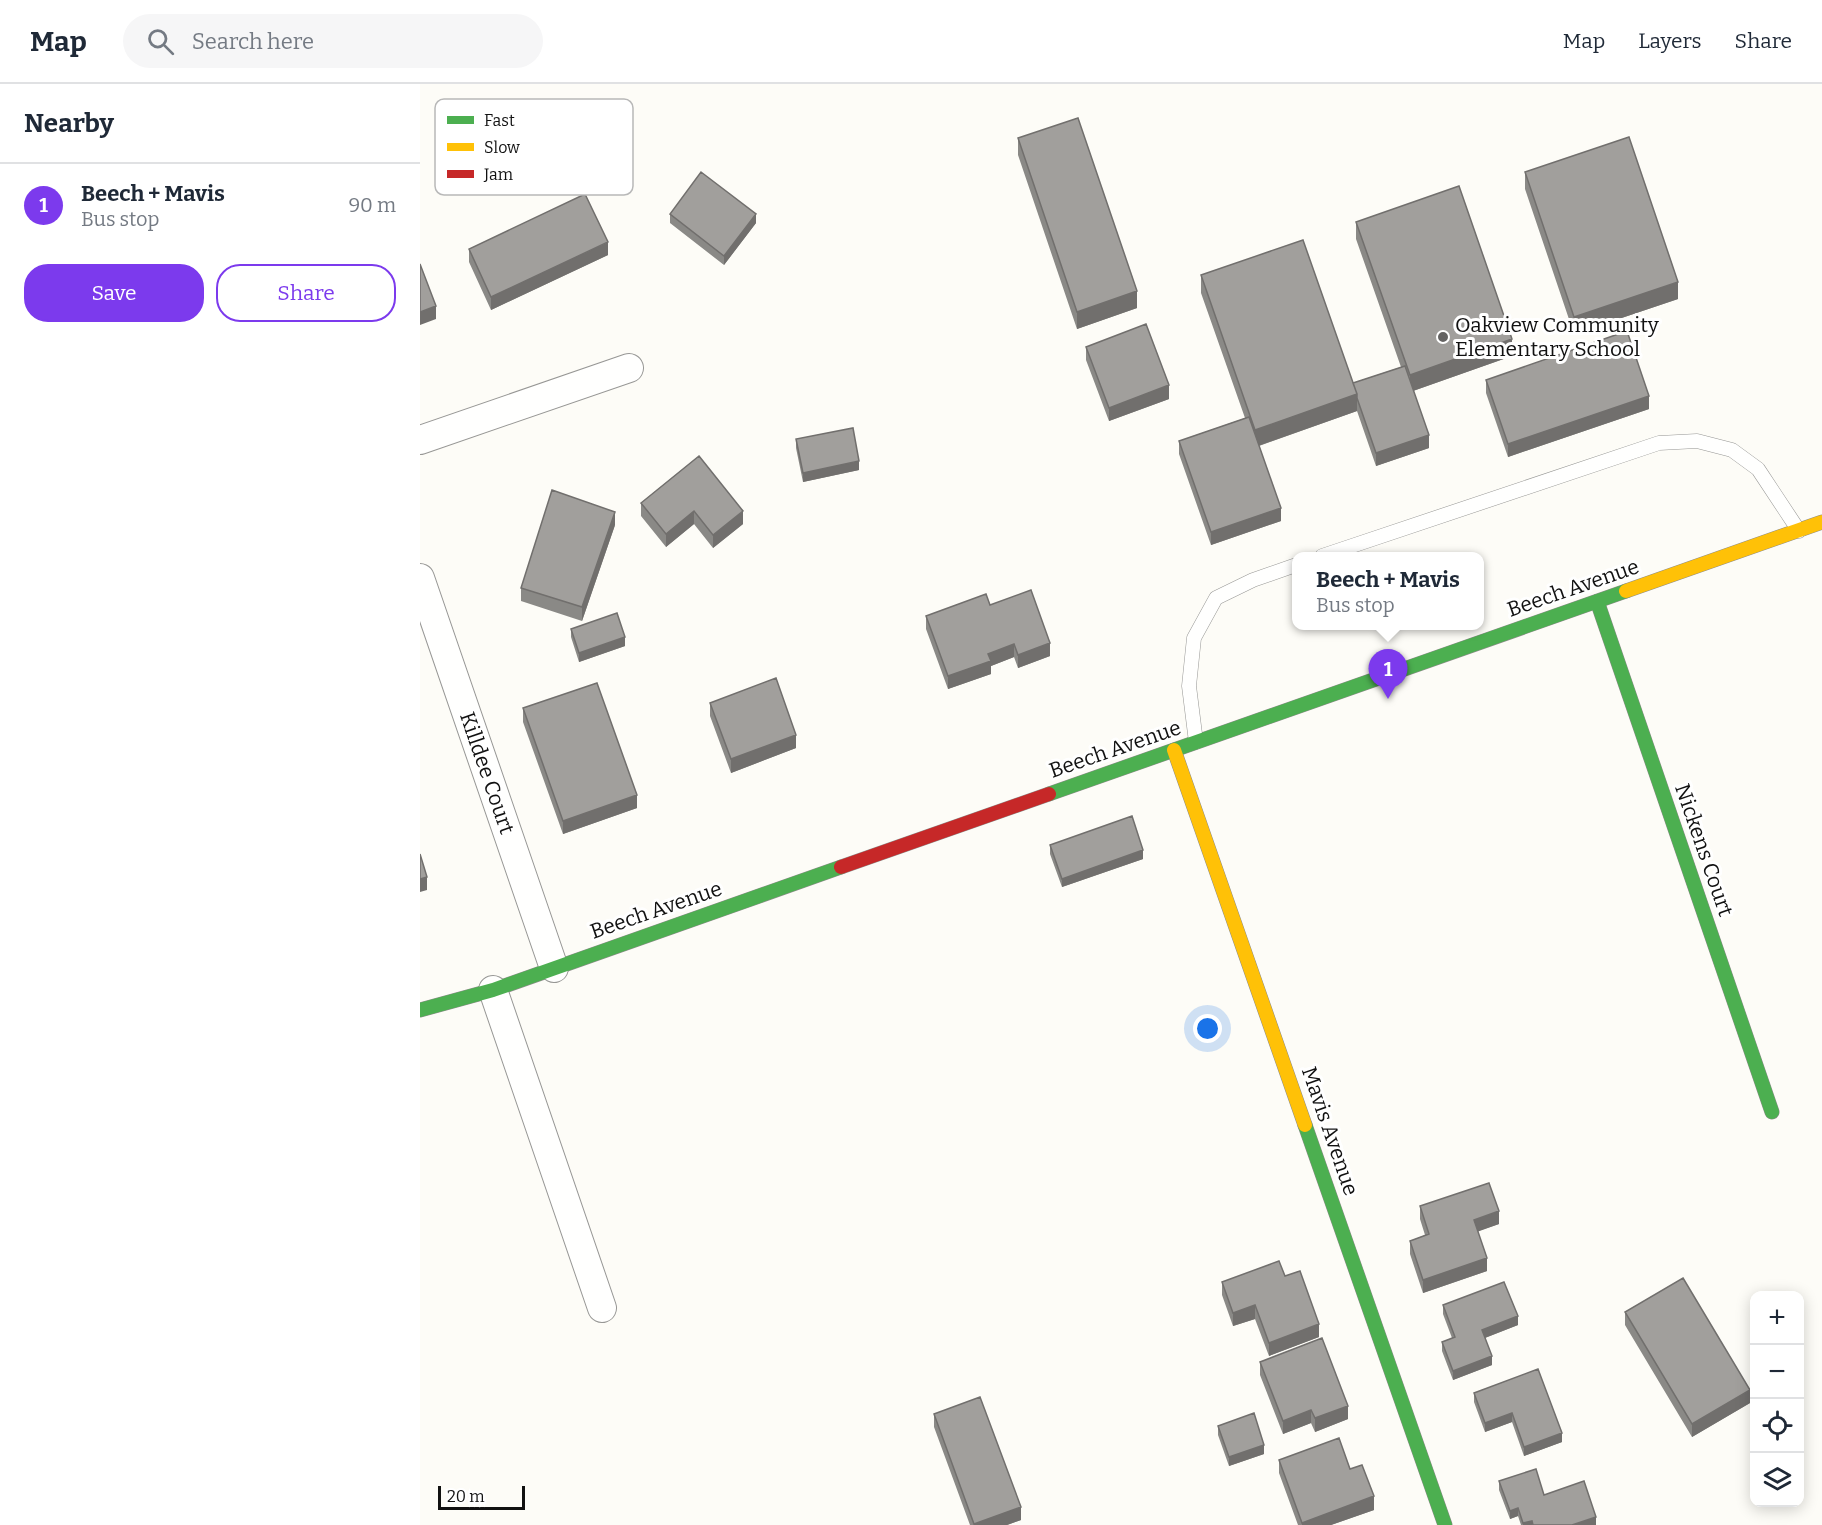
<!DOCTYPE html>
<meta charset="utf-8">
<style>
:root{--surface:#fff;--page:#f6f6f7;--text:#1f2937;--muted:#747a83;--line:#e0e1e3;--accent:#7c3aed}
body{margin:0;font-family:Bitter,serif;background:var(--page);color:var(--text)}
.controls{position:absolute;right:18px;bottom:18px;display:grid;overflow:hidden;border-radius:12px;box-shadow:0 3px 15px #0003}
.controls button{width:54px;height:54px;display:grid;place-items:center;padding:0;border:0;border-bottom:2px solid var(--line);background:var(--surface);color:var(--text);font:30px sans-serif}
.scale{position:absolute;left:18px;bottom:15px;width:87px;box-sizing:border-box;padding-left:6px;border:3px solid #111;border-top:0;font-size:16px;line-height:21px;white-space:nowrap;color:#111;-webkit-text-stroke:4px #fff;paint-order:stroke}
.you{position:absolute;left:788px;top:945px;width:21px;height:21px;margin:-15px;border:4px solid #fff;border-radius:50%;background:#1a73e8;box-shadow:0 0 0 9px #1a73e833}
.badge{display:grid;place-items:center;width:39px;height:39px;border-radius:50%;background:var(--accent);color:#fff;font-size:20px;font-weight:700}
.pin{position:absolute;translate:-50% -50px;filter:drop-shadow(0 2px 3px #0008)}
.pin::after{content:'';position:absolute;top:32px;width:21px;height:18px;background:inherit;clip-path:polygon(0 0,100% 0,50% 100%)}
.popup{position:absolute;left:872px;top:468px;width:192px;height:78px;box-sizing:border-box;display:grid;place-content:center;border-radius:12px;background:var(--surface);filter:drop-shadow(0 2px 4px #0005);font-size:20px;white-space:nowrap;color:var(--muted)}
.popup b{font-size:22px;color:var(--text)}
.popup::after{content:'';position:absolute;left:50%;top:100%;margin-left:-12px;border:12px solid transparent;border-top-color:var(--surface)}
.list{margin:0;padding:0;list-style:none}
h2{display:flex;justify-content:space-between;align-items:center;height:78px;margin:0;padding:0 24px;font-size:26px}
h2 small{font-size:20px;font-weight:400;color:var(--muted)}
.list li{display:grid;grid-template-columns:39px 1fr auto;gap:18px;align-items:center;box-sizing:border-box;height:84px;padding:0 24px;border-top:2px solid var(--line)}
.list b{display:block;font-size:22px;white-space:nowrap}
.list p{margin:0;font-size:20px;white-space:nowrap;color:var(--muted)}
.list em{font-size:20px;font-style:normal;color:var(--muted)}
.actions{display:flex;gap:12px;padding:18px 24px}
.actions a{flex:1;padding:14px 0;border:2px solid var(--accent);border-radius:24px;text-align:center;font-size:21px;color:var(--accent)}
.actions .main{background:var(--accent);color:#fff}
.icon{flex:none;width:33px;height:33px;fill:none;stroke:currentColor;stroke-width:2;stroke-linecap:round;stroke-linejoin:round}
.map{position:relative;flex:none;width:1402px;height:1441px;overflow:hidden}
header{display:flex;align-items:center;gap:36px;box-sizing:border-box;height:84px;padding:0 30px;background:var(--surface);border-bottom:2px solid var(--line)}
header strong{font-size:28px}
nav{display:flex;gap:33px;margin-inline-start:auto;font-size:21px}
.search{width:420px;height:54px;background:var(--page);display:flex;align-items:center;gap:15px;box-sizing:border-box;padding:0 21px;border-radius:33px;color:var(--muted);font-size:22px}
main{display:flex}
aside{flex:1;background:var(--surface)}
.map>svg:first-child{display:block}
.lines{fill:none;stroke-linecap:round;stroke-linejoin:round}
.lane-casing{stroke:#979795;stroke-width:15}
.street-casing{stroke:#979795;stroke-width:30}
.fast-casing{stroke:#8e8d8b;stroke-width:15}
.slow-casing{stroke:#8e8d8b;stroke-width:15}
.jam-casing{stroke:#8e8d8b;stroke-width:15}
.lane{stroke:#fffffe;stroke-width:14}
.street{stroke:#fffffe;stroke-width:28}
.fast{stroke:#4caf50;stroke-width:14}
.slow{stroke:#ffc107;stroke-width:14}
.jam{stroke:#c62828;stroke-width:14}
.wall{fill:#8a8986}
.shaded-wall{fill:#716f6d}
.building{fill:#a19f9c;stroke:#716f6d;stroke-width:1.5}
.poi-dot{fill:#646362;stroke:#fff;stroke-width:2}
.labels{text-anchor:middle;stroke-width:6;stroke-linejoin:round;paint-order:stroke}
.poi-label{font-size:21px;fill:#111;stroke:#fff;text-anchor:start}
.street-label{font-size:21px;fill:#111;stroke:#fff}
.key{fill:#fff;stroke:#b8b8b8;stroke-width:1.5}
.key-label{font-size:16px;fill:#111}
</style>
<header>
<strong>Map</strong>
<div class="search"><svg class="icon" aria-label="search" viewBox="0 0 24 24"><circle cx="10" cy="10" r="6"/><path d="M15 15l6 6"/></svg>Search here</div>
<nav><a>Map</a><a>Layers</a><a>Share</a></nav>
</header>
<main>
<aside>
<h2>Nearby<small></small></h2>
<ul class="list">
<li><span class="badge">1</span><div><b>Beech + Mavis</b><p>Bus stop</p></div><em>90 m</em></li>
</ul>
<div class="actions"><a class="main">Save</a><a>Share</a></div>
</aside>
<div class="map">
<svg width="1402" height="1441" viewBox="0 0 1402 1441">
<rect width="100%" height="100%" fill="#fdfcf7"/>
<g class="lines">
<defs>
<path id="lane" d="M902 472 1239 359 1277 357 1312 366 1338 385 1379 447
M776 658 769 602 774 554 796 514 833 496 876 481"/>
<path id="street" d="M0 356 209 284
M0 494 134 884
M73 906 182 1224"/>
<path id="fast" d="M1177 517 1352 1028
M629 710 1206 507
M0 926 73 906 421 783
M885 1041 1025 1441"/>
<path id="slow" d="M1206 507 1402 438
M754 666 885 1041"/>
<path id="jam" d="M421 783 629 710"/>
</defs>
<use href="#lane" class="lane-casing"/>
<use href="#street" class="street-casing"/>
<use href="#fast" class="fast-casing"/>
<use href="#slow" class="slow-casing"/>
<use href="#jam" class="jam-casing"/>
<use href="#lane" class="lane"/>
<use href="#street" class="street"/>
<use href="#fast" class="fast"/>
<use href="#slow" class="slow"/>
<use href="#jam" class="jam"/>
</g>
<path class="wall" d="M598 54 717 224 657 245 598 71Z
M1105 88 1258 215 1154 250 1105 105Z
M250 130 336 139 304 181 250 139Z
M936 138 1092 272 993 307 1009 364 956 382 937 327 839 362 861 437 791 461 759 370V357L825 334 781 209V191L933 299 981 283 936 155Z
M49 165 188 171 71 226 49 178Z
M666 263 749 315 689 337 666 276Z
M1066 296 1229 325 1088 373 1066 309Z
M376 355 439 386 383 398 376 364Z
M279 372 323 440 293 464 274 440 246 463 221 432V419Z
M195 441 162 537 101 517V504Z
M570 521 630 572 598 584 594 573 571 582V590L528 605 506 545V532Z
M151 545 205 562 159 578 151 553Z
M290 619 376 664 311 689 290 632Z
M103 624 217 724 143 750 103 638Z
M630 761 723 775 642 803 630 770Z
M1000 1122 1079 1140 1058 1147 1067 1187 1003 1209 990 1170V1157L1005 1151 1000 1135Z
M865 1192 899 1253 849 1272 835 1235 813 1242 802 1211V1198Z
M1023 1221 1098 1241 1065 1254 1072 1281 1033 1296 1022 1267V1258L1032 1254 1023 1230Z
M1205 1228 1330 1319 1272 1353 1205 1241Z
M840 1278 928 1335 895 1348 891 1339 863 1350 840 1291Z
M1054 1309 1142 1358 1104 1372 1092 1338 1065 1348 1054 1318Z
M514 1330 601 1436 587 1441H550L514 1343Z
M798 1342 844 1370 809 1382 798 1351Z
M859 1376 930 1385 954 1426 911 1441H878L859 1389Z
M1079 1397 1176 1441H1101L1098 1432 1090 1435 1079 1406Z"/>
<path class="shaded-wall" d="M336 130V139L304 181V172Z
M188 158V171L71 226V213Z
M1258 198V215L1154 250V233Z
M717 207V224L657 245V228Z
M16 222V235L0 241V228Z
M1092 255V272L990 308V291Z
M749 301V315L689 337V324Z
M937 310V327L835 363V346Z
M1229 312V325L1088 373V360Z
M1009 351V364L956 382V369Z
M439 377V386L383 398V389Z
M861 424V437L791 461V448Z
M274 427V440L246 463V450Z
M323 427V440L293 464V451Z
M195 428V441L162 537V523Z
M205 553V562L159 578V569Z
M630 559V572L598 584V571Z
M594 560V573L571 582V590L528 605V592L568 570Z
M376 651V664L311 689V675Z
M217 711V724L143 750V737Z
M723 766V775L642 803V795Z
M7 793V806L0 808V795Z
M1079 1127V1140L1054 1149V1136Z
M1067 1174V1187L1003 1209V1196Z
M835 1221V1235L813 1242V1229Z
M1098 1232V1241L1062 1255V1246Z
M899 1240V1253L849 1272V1259Z
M1072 1272V1281L1033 1296V1287Z
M1330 1306V1319L1272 1353V1340Z
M928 1322V1335L895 1348V1334Z
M891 1326V1339L863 1350V1337Z
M1092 1329V1338L1065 1348V1339Z
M1142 1349V1358L1104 1372V1363Z
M844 1361V1370L809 1382V1373Z
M954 1412V1426L911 1441H882V1439Z
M601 1423V1436L587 1441H554V1440Z
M1098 1424V1432L1090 1435V1427Z
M1176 1433V1441H1152Z
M1112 1437V1441H1103V1439Z"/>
<path class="building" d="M658 34 717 207 657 228 598 54Z
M1209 53 1258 198 1154 233 1105 88Z
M281 88 336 130 304 172 250 130Z
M1039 102 1092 255 990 291 936 138Z
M165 110 188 158 71 213 49 165Z
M883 156 937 310 835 346 781 191Z
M0 180 16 222 0 228Z
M726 240 749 301 689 324 666 263Z
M1207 247 1229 312 1088 360 1066 296Z
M985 282 1009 351 956 369 937 314V310L933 299Z
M829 333 861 424 791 448 759 357Z
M433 344 439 377 383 389 376 355Z
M279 372 323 427 293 451 274 427 246 450 221 419Z
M132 406 195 428 162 523 101 504Z
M611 506 630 559 598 571 594 560 568 570 571 577 528 592 506 532 566 510 570 521Z
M197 529 205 553 159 569 151 545Z
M356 594 376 651 311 675 290 619Z
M177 599 217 711 143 737 103 624Z
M712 732 723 766 642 795 630 761Z
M0 770 7 793 0 795Z
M1069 1099 1079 1127 1054 1136 1067 1174 1003 1196 990 1157 1009 1150 1000 1122Z
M859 1177 865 1192 880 1187 899 1240 849 1259 835 1221 813 1229 802 1198Z
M1263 1194 1330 1306 1272 1340 1205 1228Z
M1084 1198 1098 1232 1062 1246 1072 1272 1033 1287 1022 1258 1035 1253 1023 1221Z
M902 1254 928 1322 895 1334 891 1326 863 1337 840 1278Z
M1118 1285 1142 1349 1104 1363 1092 1329 1065 1339 1054 1309Z
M560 1313 601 1423 554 1440 514 1330Z
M834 1329 844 1361 809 1373 798 1342Z
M919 1354 930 1385 942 1381 954 1412 882 1439 859 1376Z
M1116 1385 1124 1411 1164 1397 1176 1433 1152 1441H1113L1112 1437 1103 1439 1098 1424 1090 1427 1079 1397Z"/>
<circle class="poi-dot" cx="1023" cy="253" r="6"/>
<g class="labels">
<g class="poi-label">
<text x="1035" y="248">Oakview Community<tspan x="1035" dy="24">Elementary School</tspan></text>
</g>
<g class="street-label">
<text transform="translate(1153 504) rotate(-19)" y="7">Beech Avenue</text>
<text transform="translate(695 665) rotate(-19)" y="7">Beech Avenue</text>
<text transform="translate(67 689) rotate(71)" y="7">Killdee Court</text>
<text transform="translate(1284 766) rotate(71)" y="7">Nickens Court</text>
<text transform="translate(236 826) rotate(-19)" y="7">Beech Avenue</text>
<text transform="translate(910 1047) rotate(71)" y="7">Mavis Avenue</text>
</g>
</g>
<rect x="15" y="15" width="198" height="96" rx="9" class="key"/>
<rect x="27" y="32" width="27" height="8" fill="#4caf50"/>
<rect x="27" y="59" width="27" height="8" fill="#ffc107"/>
<rect x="27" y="86" width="27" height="8" fill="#c62828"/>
<g class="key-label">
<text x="64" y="42">Fast</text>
<text x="64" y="69">Slow</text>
<text x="64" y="96">Jam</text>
</g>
</svg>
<div class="controls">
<button>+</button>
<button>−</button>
<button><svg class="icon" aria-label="locate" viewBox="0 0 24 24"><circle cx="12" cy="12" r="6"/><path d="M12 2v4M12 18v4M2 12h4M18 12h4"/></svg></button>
<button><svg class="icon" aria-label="layers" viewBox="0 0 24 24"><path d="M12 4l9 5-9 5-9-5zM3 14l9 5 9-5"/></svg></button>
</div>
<div class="scale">20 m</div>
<div class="you"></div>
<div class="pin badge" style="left:968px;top:615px">1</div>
<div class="popup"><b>Beech + Mavis</b>Bus stop</div>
</div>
</main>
